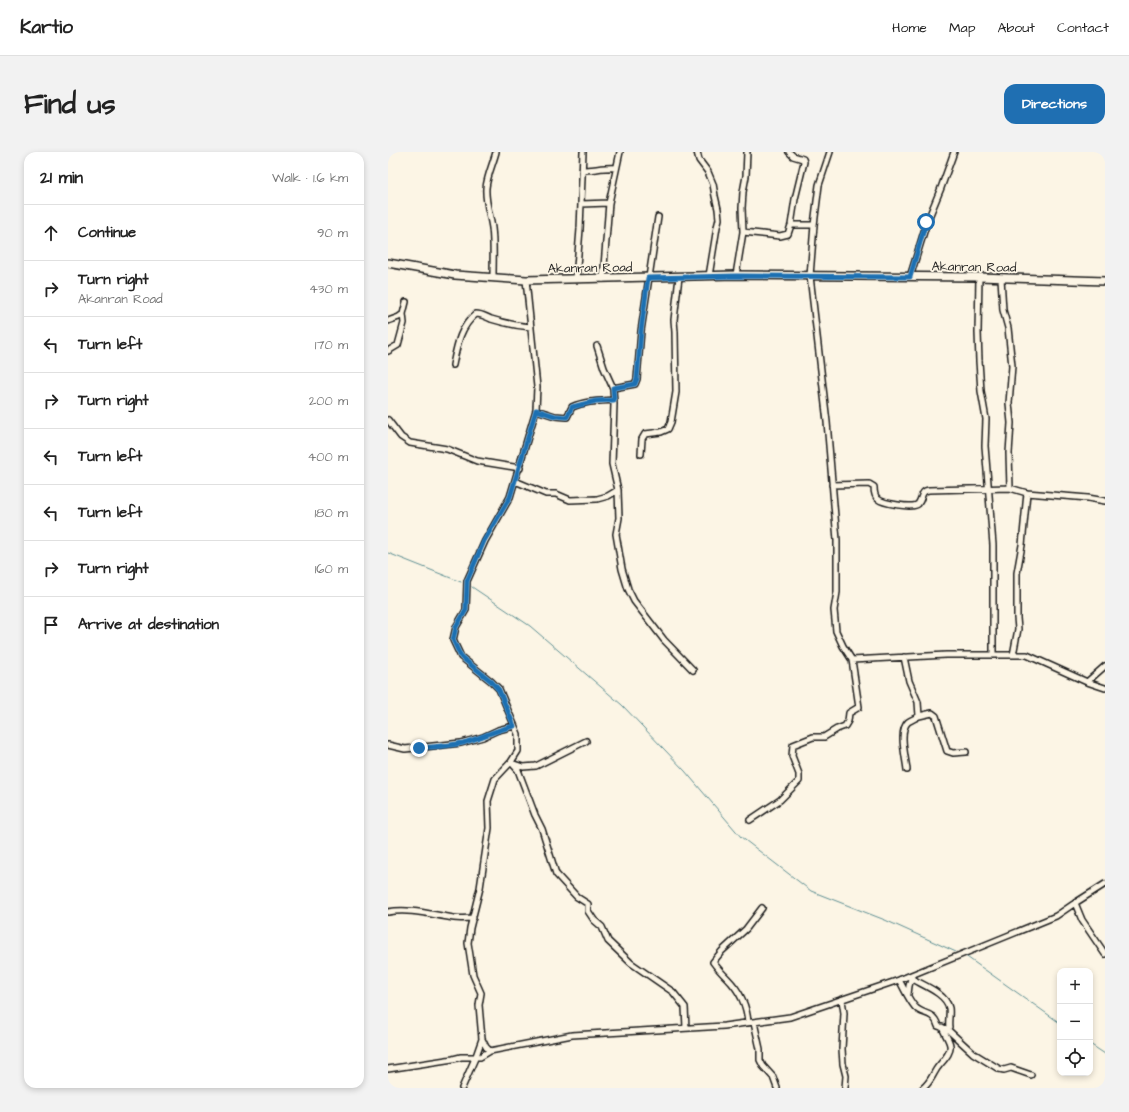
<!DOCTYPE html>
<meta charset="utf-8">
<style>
:root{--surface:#fff;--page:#f2f2f2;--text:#222;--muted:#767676;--line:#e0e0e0;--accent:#1f6fb2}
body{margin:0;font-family:"Architects Daughter",sans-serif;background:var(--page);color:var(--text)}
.controls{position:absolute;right:12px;bottom:12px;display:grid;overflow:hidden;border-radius:8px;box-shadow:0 2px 6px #0003}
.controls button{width:36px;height:36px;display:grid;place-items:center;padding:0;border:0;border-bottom:1px solid var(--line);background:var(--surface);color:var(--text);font:20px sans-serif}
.stop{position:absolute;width:12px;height:12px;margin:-9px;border:3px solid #1f6fb2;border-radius:50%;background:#fff}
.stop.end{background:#1f6fb2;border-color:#fff;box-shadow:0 1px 4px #0008}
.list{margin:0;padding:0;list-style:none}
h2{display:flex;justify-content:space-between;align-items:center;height:52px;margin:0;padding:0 16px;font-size:17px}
h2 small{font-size:13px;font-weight:400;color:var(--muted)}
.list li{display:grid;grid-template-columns:26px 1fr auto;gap:12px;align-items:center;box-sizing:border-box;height:56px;padding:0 16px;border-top:1px solid var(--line)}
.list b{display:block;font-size:15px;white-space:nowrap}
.list p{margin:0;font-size:13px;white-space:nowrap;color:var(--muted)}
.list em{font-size:13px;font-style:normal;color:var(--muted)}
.icon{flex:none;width:22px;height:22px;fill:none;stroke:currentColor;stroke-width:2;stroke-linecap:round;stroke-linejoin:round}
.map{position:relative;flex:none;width:717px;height:936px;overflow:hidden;border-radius:12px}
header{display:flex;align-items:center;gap:24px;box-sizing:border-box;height:56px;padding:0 20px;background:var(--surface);border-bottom:1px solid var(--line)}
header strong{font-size:19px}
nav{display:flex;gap:22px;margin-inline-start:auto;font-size:14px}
.intro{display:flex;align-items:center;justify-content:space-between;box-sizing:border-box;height:96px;padding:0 24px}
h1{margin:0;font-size:28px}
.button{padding:10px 18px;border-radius:12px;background:var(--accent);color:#fff;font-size:14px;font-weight:700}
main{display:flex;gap:24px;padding:0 24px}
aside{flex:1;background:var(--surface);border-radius:12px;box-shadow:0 2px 6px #0003}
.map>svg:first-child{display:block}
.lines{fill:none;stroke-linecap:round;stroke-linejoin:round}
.stream{stroke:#5e8f93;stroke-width:1}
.street-casing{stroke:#1c1c1c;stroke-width:8}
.secondary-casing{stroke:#1c1c1c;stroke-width:10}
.street{stroke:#fcf5e5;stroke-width:5}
.secondary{stroke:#fcf5e5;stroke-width:7}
.route{stroke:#1f6fb2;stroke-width:5}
.labels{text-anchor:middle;stroke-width:3.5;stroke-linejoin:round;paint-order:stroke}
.street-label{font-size:13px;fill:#1c1c1c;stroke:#fcf5e5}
</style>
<header>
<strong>Kartio</strong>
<nav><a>Home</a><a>Map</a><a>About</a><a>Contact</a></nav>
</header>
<div class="intro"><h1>Find us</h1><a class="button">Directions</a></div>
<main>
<aside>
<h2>21 min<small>Walk · 1.6 km</small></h2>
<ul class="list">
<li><svg class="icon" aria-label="ahead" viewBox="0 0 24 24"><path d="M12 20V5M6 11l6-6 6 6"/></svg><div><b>Continue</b></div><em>90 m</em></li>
<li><svg class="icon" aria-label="right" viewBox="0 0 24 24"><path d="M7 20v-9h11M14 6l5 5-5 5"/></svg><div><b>Turn right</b><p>Akanran Road</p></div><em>430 m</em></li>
<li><svg class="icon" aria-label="left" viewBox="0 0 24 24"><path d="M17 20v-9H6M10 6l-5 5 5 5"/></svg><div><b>Turn left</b></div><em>170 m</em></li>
<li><svg class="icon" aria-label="right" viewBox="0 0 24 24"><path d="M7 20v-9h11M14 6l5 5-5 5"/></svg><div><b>Turn right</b></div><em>200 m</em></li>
<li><svg class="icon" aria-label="left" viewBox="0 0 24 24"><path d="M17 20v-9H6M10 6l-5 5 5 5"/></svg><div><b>Turn left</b></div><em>400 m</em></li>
<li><svg class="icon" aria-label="left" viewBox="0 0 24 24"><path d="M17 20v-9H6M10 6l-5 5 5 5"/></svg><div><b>Turn left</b></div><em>180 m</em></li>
<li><svg class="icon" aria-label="right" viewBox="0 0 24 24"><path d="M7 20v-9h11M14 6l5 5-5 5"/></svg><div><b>Turn right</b></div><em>160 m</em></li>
<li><svg class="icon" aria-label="arrive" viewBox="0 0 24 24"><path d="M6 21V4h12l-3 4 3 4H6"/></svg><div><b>Arrive at destination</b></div></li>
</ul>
</aside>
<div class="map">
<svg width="717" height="936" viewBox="0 0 717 936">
<rect width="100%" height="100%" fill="#fcf5e5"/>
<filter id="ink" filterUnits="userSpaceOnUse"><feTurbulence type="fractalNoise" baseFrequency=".025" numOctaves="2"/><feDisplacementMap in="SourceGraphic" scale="8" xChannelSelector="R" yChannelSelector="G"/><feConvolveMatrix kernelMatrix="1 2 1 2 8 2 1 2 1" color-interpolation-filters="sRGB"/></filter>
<g filter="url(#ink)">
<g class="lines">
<path class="stream" d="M0 401 73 430
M84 435 142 474 234 553 297 619 353 685 423 739 497 768 568 800
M576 803 672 871
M702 892 717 902"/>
<defs>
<path id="street" d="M309 0 311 8 320 20 325 32 327 44 330 57 331 67 329 75 321 124
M442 0 431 33 426 73 422 124 439 270 449 388V440L446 458 448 479 455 494 464 508 558 503H639L699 530 717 536
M194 18C205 18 217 15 228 16
M193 52 221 51
M403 73H426
M355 80 392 84 400 82 403 73 407 47 416 10 415 7 405 4 401 0
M348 123 355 80 354 56 355 40 358 24 359 0
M522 125 539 70 553 36 566 0
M591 125 590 180 591 209 593 239 598 267 597 294 605 393V503
M105 126C105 109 106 92 104 76 102 62 97 50 98 36 99 24 105 12 108 0
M613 126 615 158 620 176 624 214 621 251 623 271 621 301 622 336 639 341 700 346 717 349
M188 127 192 77 195 0
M215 127 221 51 232 0
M0 169 11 165 15 162
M209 194 216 216 225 236 226 252 224 312 230 338 231 366 228 382 234 417 240 437 246 449 276 488 305 518
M0 199 10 193 16 171 15 162 18 150
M65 213C69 193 72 175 88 162 94 162 98 165 103 167 116 171 130 174 143 175
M225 236 247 232 249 227 253 179 270 65
M148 258 167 264 179 265 184 255C197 249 212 249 226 248
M0 268 13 285 22 291 59 297 89 309 132 316
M253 302 254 287 257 282 273 280 280 277 283 270 288 240 287 180 286 168 291 125
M127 329 158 342H168L182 348 209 347 220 344 230 338
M444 333 481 332 486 335C486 339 486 344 490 347 494 351 525 357 530 352 535 346 532 339 541 338L622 336
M625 503 630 477 629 466V421L634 393 639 341
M516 505 521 529 530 550 531 564C528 566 523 568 520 570 510 579 518 606 519 618
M699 530 717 514
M531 564 544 561 548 564 559 599 565 601 578 600
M0 593 17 597 73 591 95 585 110 578 126 574
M123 610 130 618 147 663 154 677 168 722 189 745 200 752V759L206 768 214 775 220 789 243 811 285 840 297 855 298 876
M126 612 135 615 148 614 198 589
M362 668 392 648 411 629V622L404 604 405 593 425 585H436L449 577 457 574 460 569 461 561 471 555 464 508
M687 751 694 768 717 802
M0 760C22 756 44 763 66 766 72 767 79 766 85 766
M523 826C534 833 558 841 561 856 562 862 560 869 561 875L559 877
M511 828C516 836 520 847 527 855 535 864 545 858 550 874L559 877 585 901 611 917 616 918 623 916 643 923
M520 842 521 834 524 823
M454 848 456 861 454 897 455 912 458 924 457 936
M366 870 372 897V908L375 914 385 925 389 936
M360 871C359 853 352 839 339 826 334 821 330 817 325 810L334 799 358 777 374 756
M94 887 98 895 102 899
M0 917 65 907 73 905H92L102 899 184 883 336 874 402 865 511 828 668 764 687 751 717 732
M74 936 88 904 94 887 91 853 93 841 85 823 80 791 82 776 92 736 101 676 100 649 107 627 123 610 130 599V582L111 537 103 529 73 505 65 488 68 475 78 458 79 429 97 389 122 345 148 258 149 235 138 128
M535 936C542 931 544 924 548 918 552 911 564 902 562 893 561 887 556 881 554 875"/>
<path id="secondary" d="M0 111 67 123 138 128 348 123 591 125 717 129"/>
</defs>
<use href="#street" class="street-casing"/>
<use href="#secondary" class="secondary-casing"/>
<use href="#street" class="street"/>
<use href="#secondary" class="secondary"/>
</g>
</g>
<g class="lines" filter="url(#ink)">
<path class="route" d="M31 596C45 595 61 594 75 591 92 586 108 578 126 574L111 538 103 529 73 505 65 488 68 475 78 458 79 429 96 389 122 345 148 258 167 264 179 265 184 255 208 249 226 248 225 236 247 232 249 227 253 179 260 126 348 124 522 125 538 70"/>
</g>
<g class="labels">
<g class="street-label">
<text transform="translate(586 114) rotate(1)" y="5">Akanran Road</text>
<text transform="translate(202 115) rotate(-1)" y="5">Akanran Road</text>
</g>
</g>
</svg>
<div class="controls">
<button>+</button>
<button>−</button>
<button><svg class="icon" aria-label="locate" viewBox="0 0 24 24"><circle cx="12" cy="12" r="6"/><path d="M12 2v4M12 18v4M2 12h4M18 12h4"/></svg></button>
</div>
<div class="stop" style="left:538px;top:70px"></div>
<div class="stop end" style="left:31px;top:596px"></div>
</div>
</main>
